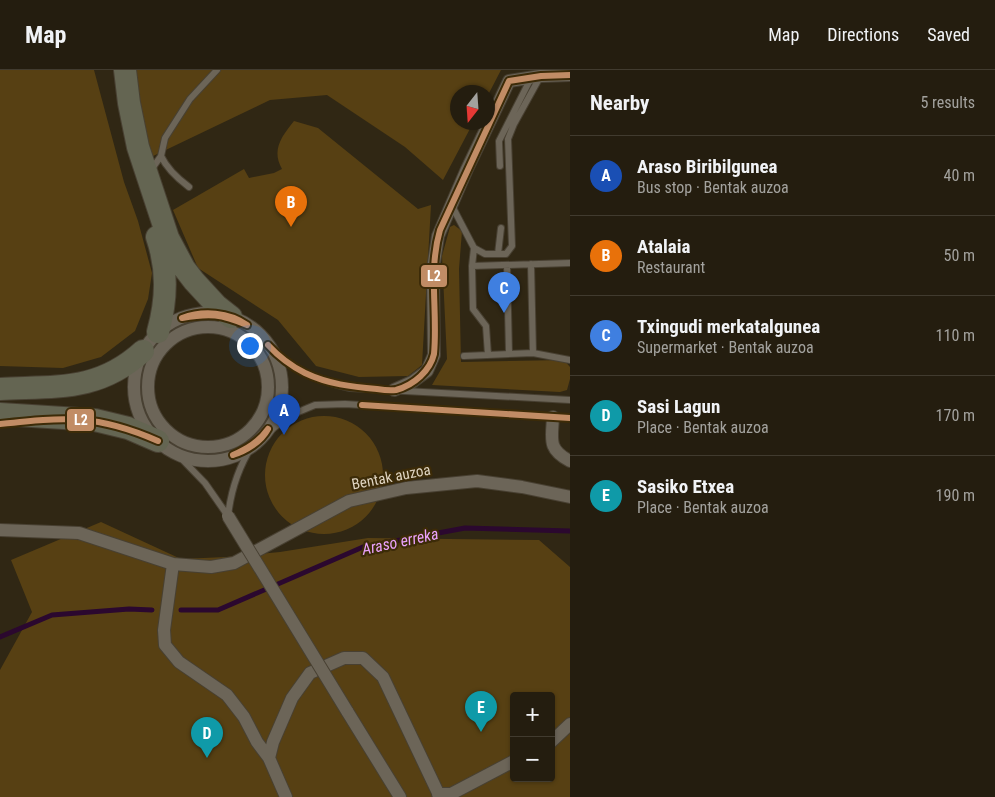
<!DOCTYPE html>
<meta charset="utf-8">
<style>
:root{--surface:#241d0f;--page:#302a1d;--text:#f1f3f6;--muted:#a3a29e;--line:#413b2f;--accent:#db2777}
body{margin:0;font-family:"Roboto Condensed",sans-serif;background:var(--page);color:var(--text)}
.controls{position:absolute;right:15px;bottom:15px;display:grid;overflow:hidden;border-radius:5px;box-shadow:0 1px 4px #0004}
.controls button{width:45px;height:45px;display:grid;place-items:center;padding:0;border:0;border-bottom:1px solid var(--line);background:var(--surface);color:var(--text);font:25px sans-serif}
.compass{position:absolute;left:450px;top:15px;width:45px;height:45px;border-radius:50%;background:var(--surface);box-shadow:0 1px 4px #0004;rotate:197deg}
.you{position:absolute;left:249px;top:275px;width:18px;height:18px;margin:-12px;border:4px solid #fff;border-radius:50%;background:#1a73e8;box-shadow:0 0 0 8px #1a73e833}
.badge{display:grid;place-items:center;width:32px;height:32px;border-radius:50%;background:var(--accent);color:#fff;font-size:16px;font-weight:700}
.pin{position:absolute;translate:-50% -41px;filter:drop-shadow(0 1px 2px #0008)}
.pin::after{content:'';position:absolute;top:26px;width:18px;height:15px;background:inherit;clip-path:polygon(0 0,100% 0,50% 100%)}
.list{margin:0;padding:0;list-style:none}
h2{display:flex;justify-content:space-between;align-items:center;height:65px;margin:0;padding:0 20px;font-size:21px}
h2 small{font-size:16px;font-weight:400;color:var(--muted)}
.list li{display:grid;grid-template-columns:32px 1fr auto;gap:15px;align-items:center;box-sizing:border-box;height:80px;padding:0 20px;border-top:1px solid var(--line)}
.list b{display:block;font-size:19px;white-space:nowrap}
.list p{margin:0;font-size:16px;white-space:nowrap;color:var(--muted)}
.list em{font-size:16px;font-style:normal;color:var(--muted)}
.map{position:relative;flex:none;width:570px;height:727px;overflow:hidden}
header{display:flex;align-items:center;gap:30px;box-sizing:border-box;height:70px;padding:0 25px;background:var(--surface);border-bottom:1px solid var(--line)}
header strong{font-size:24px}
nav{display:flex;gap:28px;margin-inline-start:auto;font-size:18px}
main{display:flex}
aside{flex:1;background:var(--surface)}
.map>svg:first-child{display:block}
.green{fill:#574013;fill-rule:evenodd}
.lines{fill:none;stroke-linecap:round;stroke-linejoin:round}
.stream{stroke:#2b082f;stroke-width:5}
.lane-casing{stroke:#484032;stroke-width:8}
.street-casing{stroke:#484032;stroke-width:14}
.highway-casing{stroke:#484032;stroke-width:24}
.lane{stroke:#6c6558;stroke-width:6}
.street{stroke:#6c6558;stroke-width:12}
.highway{stroke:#646552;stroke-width:22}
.street-bridge-casing{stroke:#484032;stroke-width:14;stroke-linecap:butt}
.street-bridge{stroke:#6c6558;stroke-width:12}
.bus-1-casing{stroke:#3c2b08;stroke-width:10}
.bus-1{stroke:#c18c65;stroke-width:6}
.labels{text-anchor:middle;stroke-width:4.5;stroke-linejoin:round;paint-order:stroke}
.street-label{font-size:15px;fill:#dfd4c1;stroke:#3c2b08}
.water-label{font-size:16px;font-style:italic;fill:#eba2fb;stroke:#3c2b08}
.line-badge{stroke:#3c2b08;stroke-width:2}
.badge-label{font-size:14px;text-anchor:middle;font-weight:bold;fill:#fff}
</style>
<header>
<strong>Map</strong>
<nav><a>Map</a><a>Directions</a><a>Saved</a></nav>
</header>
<main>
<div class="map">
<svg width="570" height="727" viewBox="0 0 570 727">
<rect width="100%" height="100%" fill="#302714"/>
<path class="green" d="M0 0H94L124 112 138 151 152 203 148 229 135 261 101 287 63 298 0 296Z
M137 0H501L488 25V22H458V52L473 53 443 110 405 77 327 25 270 30 149 88 135 10Z
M294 51 318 58 418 139 431 135 422 295 408 306 359 307 316 296 278 250 198 198 173 140 244 99 249 108 274 103 282 99C271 80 282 66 294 51Z
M454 155 462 161 459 199 461 292 564 290 570 297V309L567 320 560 322 432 315 447 289 442 186 450 157Z
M265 405a59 59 0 1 1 118 0a59 59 0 1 1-118 0Z
M101 452 181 489 226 487 280 482 368 468 539 470 570 497V727H0V600L32 542 11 490ZM514 626H551V708H514Z"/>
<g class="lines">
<path class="stream" d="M181 540H218L363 477 465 458 570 461
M0 567 52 545 129 539 152 540"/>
<defs>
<path id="lane" d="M161 86C167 99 177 108 189 117
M500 96 499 71 531 8
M151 100 161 86 165 68 190 29 217 0
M451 134 474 178 485 184H506L512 176 508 69 514 54 540 7
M474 178 472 196 473 239 486 256 488 285
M498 184 501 158
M531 194 533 283
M507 195 509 284
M472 196 570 193
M272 280C295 300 320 312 350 318L570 330
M464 286 533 283 570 290
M263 366 291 345 315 335 345 334 570 348
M176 383 205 413 228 446
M228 446C231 420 238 398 252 376"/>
<path id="street" d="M134 317a74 74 0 1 1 148 0a74 74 0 1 1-148 0Z
M148 317a60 60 0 1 1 120 0a60 60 0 1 1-120 0Z
M394 320 412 312 427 301 434 285 433 199 438 166 467 99 509 11 541 6 570 5
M553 347C552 369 547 379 570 391
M0 460 79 463 173 494 211 497 234 493 349 431 406 418 477 411 522 417 570 427
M173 494 164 560 165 575 179 592 227 625 244 647 257 672 269 688 286 727
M347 641 400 727
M551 672 570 654
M269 688 273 672 292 628 310 603 344 588H363L383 607 440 727
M438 724H451L514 691"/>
<path id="highway" d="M125 0 129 33 138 77 168 168 184 198 194 211 217 236 231 247
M157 167C168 199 167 229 158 262
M0 319C56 316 98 322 143 281
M0 344 95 350 128 358 158 371"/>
</defs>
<use href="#lane" class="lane-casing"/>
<use href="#street" class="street-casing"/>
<use href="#highway" class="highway-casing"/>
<use href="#lane" class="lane"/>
<use href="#street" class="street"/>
<use href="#highway" class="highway"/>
<defs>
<path id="street-bridge" d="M228 446 347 641"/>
</defs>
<use href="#street-bridge" class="street-bridge-casing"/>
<use href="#street-bridge" class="street-bridge"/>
<defs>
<path id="bus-1" d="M182 248C203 240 229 242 247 255
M182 248C210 243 221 244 247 255
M268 275C279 287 291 296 305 303 328 314 352 317 377 319 383 320 390 321 396 320 414 315 430 301 434 284 438 242 428 201 440 160L509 11 541 6 570 5
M362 335 570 348
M0 354C64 347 97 344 158 371
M233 385C246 379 259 372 268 359
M233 385C246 381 261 372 268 359"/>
</defs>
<use href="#bus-1" class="bus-1-casing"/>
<use href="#bus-1" class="bus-1"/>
</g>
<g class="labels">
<g class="street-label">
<text transform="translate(391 407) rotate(-11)" y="5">Bentak auzoa</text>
</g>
<g class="water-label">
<text transform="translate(400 471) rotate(-12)" y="6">Araso erreka</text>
</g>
</g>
<g class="line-badge">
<rect x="420" y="194" width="28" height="24" rx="5" fill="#c18c65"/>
<rect x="66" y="338" width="29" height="24" rx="5" fill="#c18c65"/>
</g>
<g class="badge-label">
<text x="434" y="211">L2</text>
<text x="81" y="355">L2</text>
</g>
</svg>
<div class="controls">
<button>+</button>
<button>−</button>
</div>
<svg class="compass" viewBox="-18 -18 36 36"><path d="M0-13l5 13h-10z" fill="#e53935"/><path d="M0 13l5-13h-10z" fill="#a3a29e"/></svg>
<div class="you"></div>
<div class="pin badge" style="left:284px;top:365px;background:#1a4fb4">A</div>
<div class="pin badge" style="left:291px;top:157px;background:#e8710a">B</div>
<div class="pin badge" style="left:504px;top:243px;background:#3f7fe0">C</div>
<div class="pin badge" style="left:207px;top:688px;background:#0f9aa8">D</div>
<div class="pin badge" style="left:481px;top:662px;background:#0f9aa8">E</div>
</div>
<aside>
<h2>Nearby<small>5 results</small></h2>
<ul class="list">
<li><span class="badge" style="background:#1a4fb4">A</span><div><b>Araso Biribilgunea</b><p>Bus stop · Bentak auzoa</p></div><em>40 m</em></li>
<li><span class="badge" style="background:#e8710a">B</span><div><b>Atalaia</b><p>Restaurant</p></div><em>50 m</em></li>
<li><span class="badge" style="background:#3f7fe0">C</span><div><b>Txingudi merkatalgunea</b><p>Supermarket · Bentak auzoa</p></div><em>110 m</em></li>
<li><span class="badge" style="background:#0f9aa8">D</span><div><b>Sasi Lagun</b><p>Place · Bentak auzoa</p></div><em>170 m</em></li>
<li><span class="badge" style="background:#0f9aa8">E</span><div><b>Sasiko Etxea</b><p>Place · Bentak auzoa</p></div><em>190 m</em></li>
</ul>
</aside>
</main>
